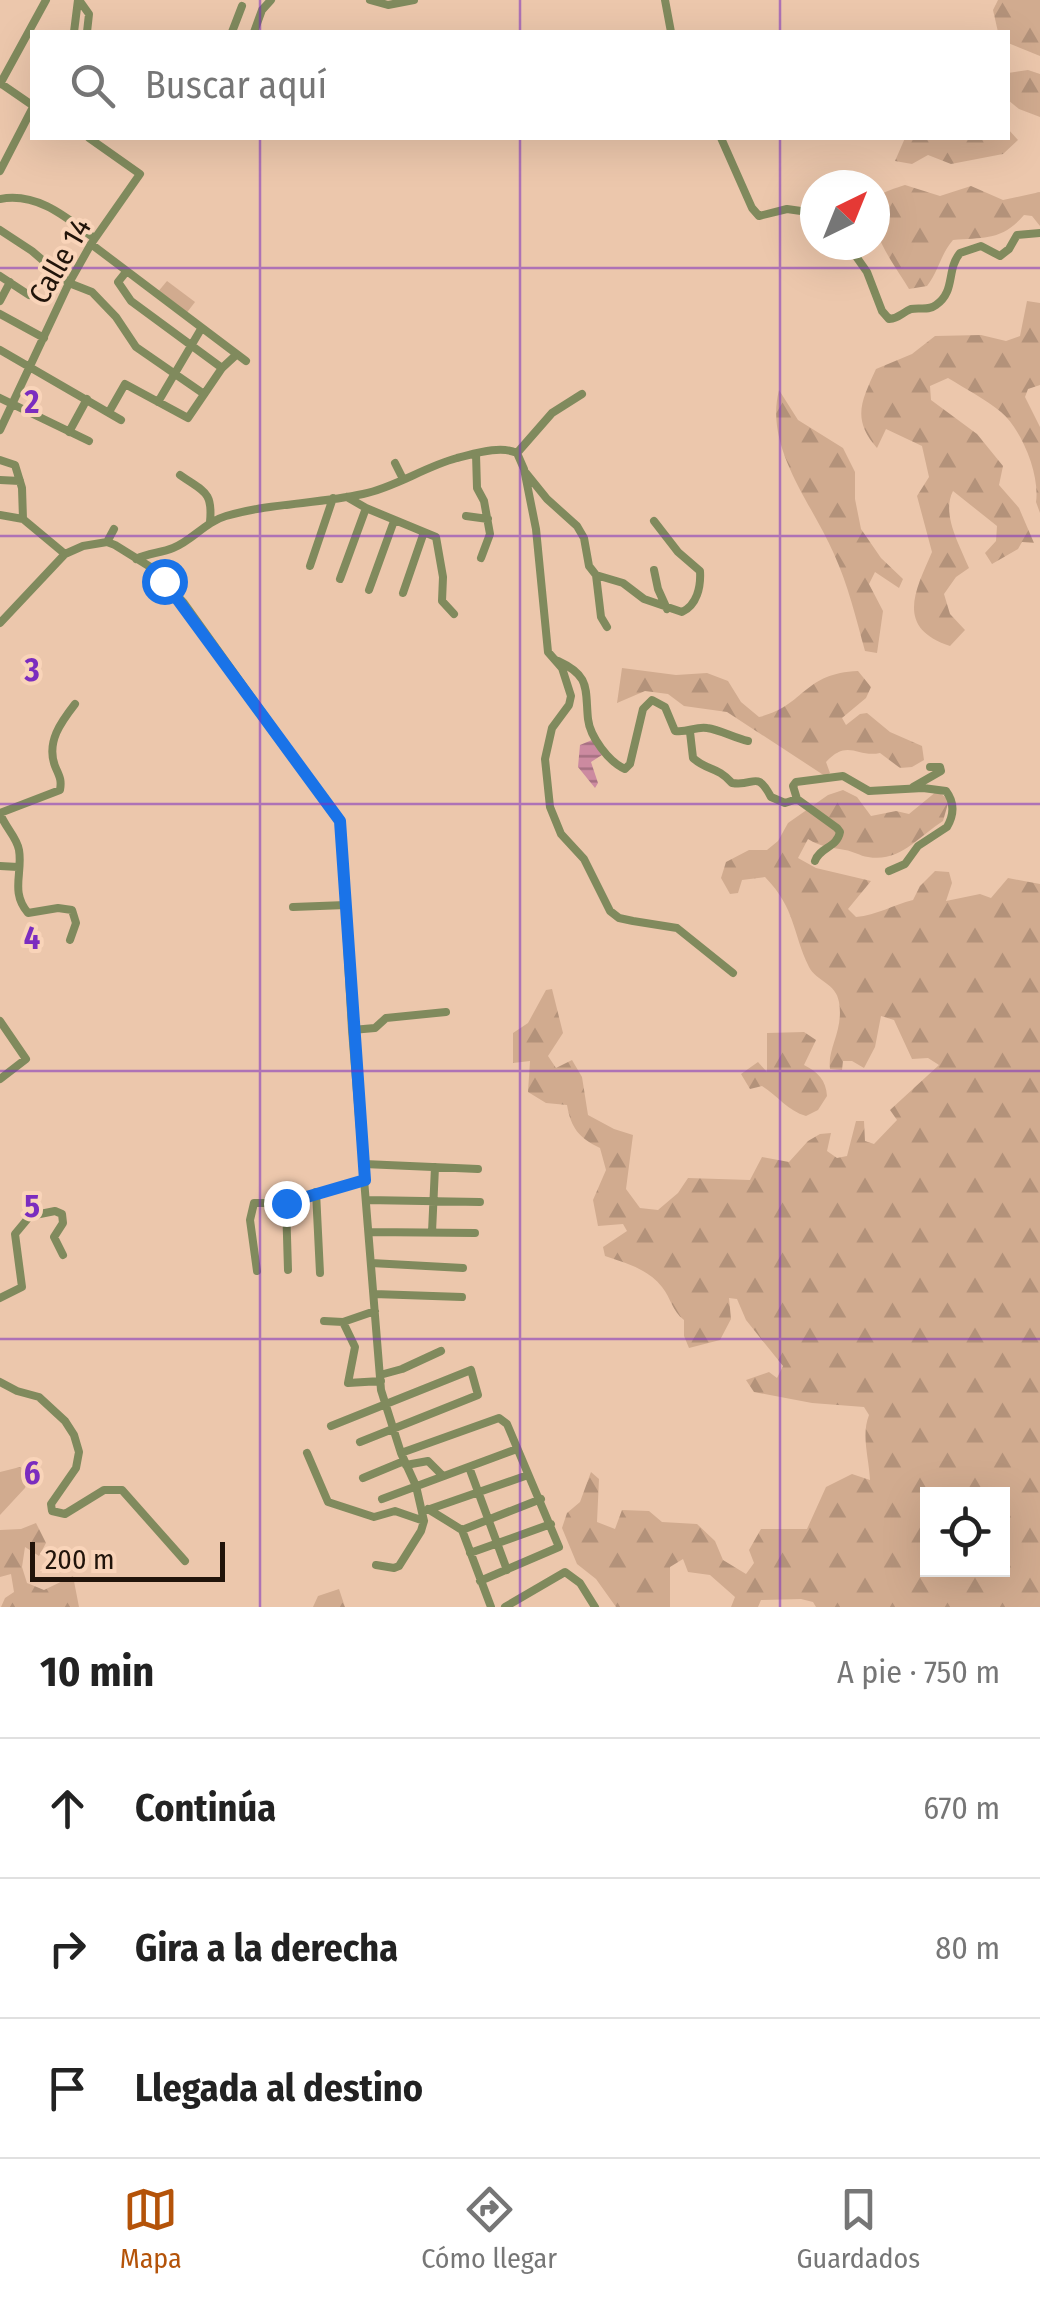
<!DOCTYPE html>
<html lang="es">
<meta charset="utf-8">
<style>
:root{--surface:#fff;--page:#f2f2f2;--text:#222;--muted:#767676;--line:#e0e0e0;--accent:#b45309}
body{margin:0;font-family:"Fira Sans Condensed",sans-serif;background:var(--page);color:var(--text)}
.controls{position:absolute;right:30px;bottom:30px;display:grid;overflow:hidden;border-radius:0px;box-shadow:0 10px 40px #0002}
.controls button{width:90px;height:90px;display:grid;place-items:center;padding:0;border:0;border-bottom:2px solid var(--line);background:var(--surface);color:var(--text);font:50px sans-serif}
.compass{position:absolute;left:800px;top:170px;width:90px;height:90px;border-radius:50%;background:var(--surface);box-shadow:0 10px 40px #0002;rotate:43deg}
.scale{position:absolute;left:30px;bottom:25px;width:195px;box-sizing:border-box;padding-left:10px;border:5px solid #21140a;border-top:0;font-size:28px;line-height:35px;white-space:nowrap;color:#21140a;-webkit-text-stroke:8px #f9d4b9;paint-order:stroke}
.stop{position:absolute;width:30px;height:30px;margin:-22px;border:8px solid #1a73e8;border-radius:50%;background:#fff}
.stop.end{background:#1a73e8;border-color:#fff;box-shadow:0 2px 10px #0008}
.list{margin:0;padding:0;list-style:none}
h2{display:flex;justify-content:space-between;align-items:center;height:130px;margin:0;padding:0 40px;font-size:42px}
h2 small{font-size:32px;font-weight:400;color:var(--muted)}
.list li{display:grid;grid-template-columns:65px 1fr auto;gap:30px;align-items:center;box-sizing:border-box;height:140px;padding:0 40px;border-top:2px solid var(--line)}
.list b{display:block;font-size:38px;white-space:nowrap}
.list em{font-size:32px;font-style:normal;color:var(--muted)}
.icon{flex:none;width:55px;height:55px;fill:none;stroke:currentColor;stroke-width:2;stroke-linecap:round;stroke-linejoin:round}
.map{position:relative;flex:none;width:1040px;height:1607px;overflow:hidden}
.search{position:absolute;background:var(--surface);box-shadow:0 10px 40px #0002;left:30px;right:30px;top:30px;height:110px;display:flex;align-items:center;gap:25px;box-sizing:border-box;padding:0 35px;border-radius:0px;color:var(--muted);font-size:38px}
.sheet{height:550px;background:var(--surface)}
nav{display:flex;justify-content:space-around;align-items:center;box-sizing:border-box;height:140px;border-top:2px solid var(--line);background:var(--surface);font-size:28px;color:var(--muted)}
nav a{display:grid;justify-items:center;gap:5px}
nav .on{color:var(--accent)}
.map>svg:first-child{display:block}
.green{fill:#d1ab8f}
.forest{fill:url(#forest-firs);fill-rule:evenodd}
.water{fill:url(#water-rules)}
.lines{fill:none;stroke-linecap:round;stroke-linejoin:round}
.minor{stroke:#808a5d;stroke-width:8}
.route{stroke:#1a73e8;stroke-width:12}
.grid{fill:none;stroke:#7b2cbf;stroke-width:2.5;stroke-opacity:0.55}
.labels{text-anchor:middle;stroke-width:8;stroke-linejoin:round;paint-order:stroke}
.street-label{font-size:30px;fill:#21140a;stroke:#f9d4b9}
.grid-label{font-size:32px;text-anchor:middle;font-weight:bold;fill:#7b2cbf;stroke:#f9d4b9;stroke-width:8;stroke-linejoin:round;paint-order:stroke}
</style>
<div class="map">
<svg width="1040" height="1607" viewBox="0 0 1040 1607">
<defs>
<pattern id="forest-firs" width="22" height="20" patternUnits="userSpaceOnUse" patternTransform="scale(2.5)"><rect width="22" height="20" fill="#d1ab8f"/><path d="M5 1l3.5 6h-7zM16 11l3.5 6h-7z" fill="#b3927a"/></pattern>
<pattern id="water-rules" width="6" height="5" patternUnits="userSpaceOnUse" patternTransform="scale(2.5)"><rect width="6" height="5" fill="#cc8aa0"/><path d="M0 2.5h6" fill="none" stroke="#a57081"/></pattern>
</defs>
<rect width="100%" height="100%" fill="#ecc7ac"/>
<path class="green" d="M167 281 195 302 185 315 157 293Z"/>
<path class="forest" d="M998 0H1040V56L1008 43V32H998L993 10Z
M1028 70 1040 74V117L1019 109 1008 100V73Z
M1008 129 1018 140 1003 154 951 164 928 155 912 164 895 161 905 138H1008Z
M905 185 940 196 971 186 1003 200 1040 192V226L1032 216 1024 215C1002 241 984 237 953 240 940 255 939 271 927 286L909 289C897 268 855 216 882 194 888 190 899 187 905 185Z
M1027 301 1040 303V385L1028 389 1025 397 1040 427V513L1036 502C1040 475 1022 430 1001 412 985 399 966 389 948 378L930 386 931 400 977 434 1003 466 999 485 1019 508 1034 543 1022 542 1018 549 992 564 985 553 996 541 997 526 953 491C941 514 960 546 969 568L956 577 944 594 950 614 965 630 950 646C895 628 915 591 932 552L917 496 929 477 922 446 886 429 877 448C851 419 862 400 876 369L912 354 935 336 981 335 1006 341 1020 336Z
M779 390 798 420 843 448 855 472V499L861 529 881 558 903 579 899 588 875 572 869 584 883 611 877 653 865 651C856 618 848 585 834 554 812 503 764 448 779 390Z
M622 668 676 675 707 673 728 681 741 702 759 717C805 706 803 673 858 671L871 687 866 698 842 718 846 725 860 714 867 713 890 732 922 746 924 760 912 767 900 768 880 753C857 758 848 738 826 762L830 773 825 776 727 712 684 706 668 694 645 691 617 703Z
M843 790 857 797 871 816 896 811 909 814 937 791 949 800 943 821C919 836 900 863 868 857 860 856 853 851 845 850 830 847 821 847 808 839L798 858 816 868 871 881 848 909 856 917C877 915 893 905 913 900L920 886 935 871 949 872 952 883 946 901 980 894 991 898 1008 878 1040 884V1607H816L813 1602 801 1599 761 1600 758 1607H731L735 1597 710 1575 688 1572 683 1559 670 1567V1607H616L596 1579 577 1564 562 1528 567 1513 580 1502 591 1472 599 1479 597 1522 615 1529 622 1510 649 1511 662 1522 697 1524 715 1541 723 1560 746 1574 754 1563 749 1550 761 1529H807L826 1487 852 1474 870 1480C869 1458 861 1435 869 1415L864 1407 812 1403 754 1392 746 1380 769 1372 777 1378 783 1366 746 1320 737 1299 729 1298 731 1319 720 1340 689 1348 684 1336V1320C672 1311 671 1298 662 1287 648 1269 626 1263 605 1256L603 1247 627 1231 623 1224 598 1226 593 1200 606 1170 600 1148C579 1138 571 1128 567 1105L546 1103 528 1092 530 1061 513 1063V1033L528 1023 546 990 552 989 563 1033 548 1056 556 1068 572 1060 582 1077 588 1115 614 1129 633 1135 626 1189 640 1208 658 1210 678 1193 688 1178 750 1180 762 1157 789 1162 808 1141 820 1134 831 1133 827 1151 837 1158 847 1156 856 1121H864L865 1141 874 1144 897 1120 890 1110 939 1065 928 1058 912 1059 894 1020 881 1016 875 1047 864 1068 852 1061H843L842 1070 830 1069C827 1048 844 1031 839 1002 836 983 816 981 809 967 792 932 796 909 765 877L742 880 738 893 730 894 721 878 726 862 749 850H767L778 841 788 823 828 795ZM928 1494H1002V1570H928Z
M804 1032 816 1040 804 1065C818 1072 826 1080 827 1096L818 1110 806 1116C788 1111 778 1096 762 1086L750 1089 741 1074 758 1062 767 1072V1033Z
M20 1467 30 1474 25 1488 0 1515V1472Z
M36 1523 46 1543 39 1556 25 1547 22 1567 27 1583 44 1590 73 1576 79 1607H1L5 1598 14 1592 11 1574 0 1577V1530L21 1529Z
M339 1589 345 1607H313L318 1596Z"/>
<path class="water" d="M592 740 605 753 591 762 598 783 595 788 578 767 580 745Z"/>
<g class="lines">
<path class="minor" d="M79 0 89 14 87 32
M370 0 388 5 414 0
M665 0 671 32
M74 32 78 0
M232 32 242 6
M254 32 262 10 271 0
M0 83 32 105
M0 84 46 0
M721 138 752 208 759 216 787 209 815 213
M0 171 32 109
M0 199C37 192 66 217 94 238
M0 230 32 251 69 283 92 292 116 317 136 347 204 394
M91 244 246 361
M848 245 867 272 882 311 889 319C900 318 901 313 911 309 920 307 928 311 936 305 956 291 946 270 960 253L981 246 1000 256 1009 249 1017 235 1040 233
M126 272 118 282 131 301 222 368
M0 276 29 295
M0 301 10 282
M0 314 44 338
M0 350 121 420
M0 398 89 441
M158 402 201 329
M109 412 125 384 188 418 222 368 236 355
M0 430 69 283 91 244 140 174 89 138
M69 432 87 399
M517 453 552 413 582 394
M476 454 477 488 484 501 490 534 481 558
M0 460 15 465 22 488 23 519
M395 463 403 479
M526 473 547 499 577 526 584 538 589 566 596 575 623 583 644 599 682 612C697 605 701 587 700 571L678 552 654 521
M180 475C204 492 213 491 210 522
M0 480 20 481
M347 497 366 508 436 537 443 577 442 601 454 614
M0 515 23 519
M466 516 488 519
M23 519 65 554
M107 542 114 529
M136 559C148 553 161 553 173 548 193 540 205 522 226 516 271 503 317 504 363 494 396 487 424 467 457 458 474 454 500 445 517 453L524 469 536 529 548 652 562 668 571 696 569 705 552 728 545 759 550 807 561 834 584 859 610 911 619 918 633 921 677 928 733 973
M310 566 333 498
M654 570 658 589 667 609
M596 575 601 617 607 627
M340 579 366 508
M369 590 394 521
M403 593 424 532
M0 623 65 554 83 546 107 542 115 545 152 568 184 603 340 821 352 1030 381 1390 401 1453 416 1486 424 1521 421 1531 399 1566 394 1568 376 1565
M558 661C591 676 585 689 588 719 590 737 609 762 625 769L630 764 643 709 652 700 665 707 675 731C687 733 696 726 707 728 721 730 734 738 748 741
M690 732 693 758C707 771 717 766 732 783 755 787 756 769 771 797L785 803 797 799 837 828 840 832C837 848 820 847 815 861
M913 787 941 771 940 767H930
M797 799 793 786 796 782 843 776 869 791 923 788 946 791C955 803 954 815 947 827L918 846 905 864 889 871
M0 813C4 826 17 837 19 850 23 873 10 892 28 913L58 908 72 910 76 923 70 940
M0 813 60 790C62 779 59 776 55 766 46 742 61 722 75 704
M0 866 18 867
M293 907 346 905
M0 1021 26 1059 0 1079
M352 1030 375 1028 386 1018 446 1012
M364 1164 478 1169
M316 1192 320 1273
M366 1200 480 1202
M286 1203 288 1270
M369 1232 475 1233
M432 1232 435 1167
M371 1263 463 1268
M257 1271 250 1220 254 1203H286L365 1180
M374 1294 462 1297
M0 1298 22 1287 15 1234 30 1216 55 1211 62 1214 63 1223 54 1237 63 1255
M324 1321 343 1322 375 1311
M343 1322 355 1347 348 1383 381 1381
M380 1375 402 1369 441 1351
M0 1382 17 1391 39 1397 65 1421 74 1435 79 1452 76 1468 51 1504 52 1511 65 1514 104 1490H122L185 1561
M331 1426 471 1370 478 1395 360 1442
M307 1453 328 1502 374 1517 395 1511 424 1521
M401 1453 499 1418 507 1424 559 1547 480 1581
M406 1465 428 1461 443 1476
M469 1467 507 1570
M363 1478 404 1461
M382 1499 517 1449
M428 1509 462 1530 491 1607
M427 1510 528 1475
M462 1530 541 1499
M470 1553 551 1524
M505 1607 565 1572 580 1583 595 1607"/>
</g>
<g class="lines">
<path class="route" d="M164 581 340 821 365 1180 286 1203"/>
</g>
<path class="grid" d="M260 0V32M520 0V32M780 0V32M260 138V1607M520 138V1607M780 138V1607M0 268H1040M0 536H1040M0 804H1040M0 1071H1040M0 1339H1040"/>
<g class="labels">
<g class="street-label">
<text transform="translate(60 261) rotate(-60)" y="10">Calle 14</text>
</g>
</g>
<g class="grid-label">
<text x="32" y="413">2</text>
<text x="32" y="681">3</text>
<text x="32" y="949">4</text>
<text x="32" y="1217">5</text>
<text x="32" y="1484">6</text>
</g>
</svg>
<div class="controls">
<button><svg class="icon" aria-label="locate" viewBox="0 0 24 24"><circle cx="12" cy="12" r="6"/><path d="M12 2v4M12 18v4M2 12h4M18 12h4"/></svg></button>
</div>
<svg class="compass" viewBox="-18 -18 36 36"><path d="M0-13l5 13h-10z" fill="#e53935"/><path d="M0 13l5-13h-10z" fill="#767676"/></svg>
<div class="scale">200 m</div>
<div class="stop" style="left:164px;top:581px"></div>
<div class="stop end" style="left:286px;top:1203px"></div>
<div class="search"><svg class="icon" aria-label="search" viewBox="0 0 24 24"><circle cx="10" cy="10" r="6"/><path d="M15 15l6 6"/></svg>Buscar aquí</div>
</div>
<section class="sheet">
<h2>10 min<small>A pie · 750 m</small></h2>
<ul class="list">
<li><svg class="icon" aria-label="ahead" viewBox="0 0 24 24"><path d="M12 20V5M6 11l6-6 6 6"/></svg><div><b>Continúa</b></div><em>670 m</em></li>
<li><svg class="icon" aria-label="right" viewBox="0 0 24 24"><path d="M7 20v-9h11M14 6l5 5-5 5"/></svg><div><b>Gira a la derecha</b></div><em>80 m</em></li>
<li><svg class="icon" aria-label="arrive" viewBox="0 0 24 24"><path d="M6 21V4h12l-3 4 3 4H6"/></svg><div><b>Llegada al destino</b></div></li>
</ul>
</section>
<nav>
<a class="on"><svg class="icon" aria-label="map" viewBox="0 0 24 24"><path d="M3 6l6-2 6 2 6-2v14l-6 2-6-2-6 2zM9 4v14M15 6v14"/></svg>Mapa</a>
<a><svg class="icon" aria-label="directions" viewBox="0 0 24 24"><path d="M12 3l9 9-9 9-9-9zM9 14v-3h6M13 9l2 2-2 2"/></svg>Cómo llegar</a>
<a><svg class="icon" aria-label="saved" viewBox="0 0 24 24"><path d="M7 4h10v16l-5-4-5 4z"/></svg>Guardados</a>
</nav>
